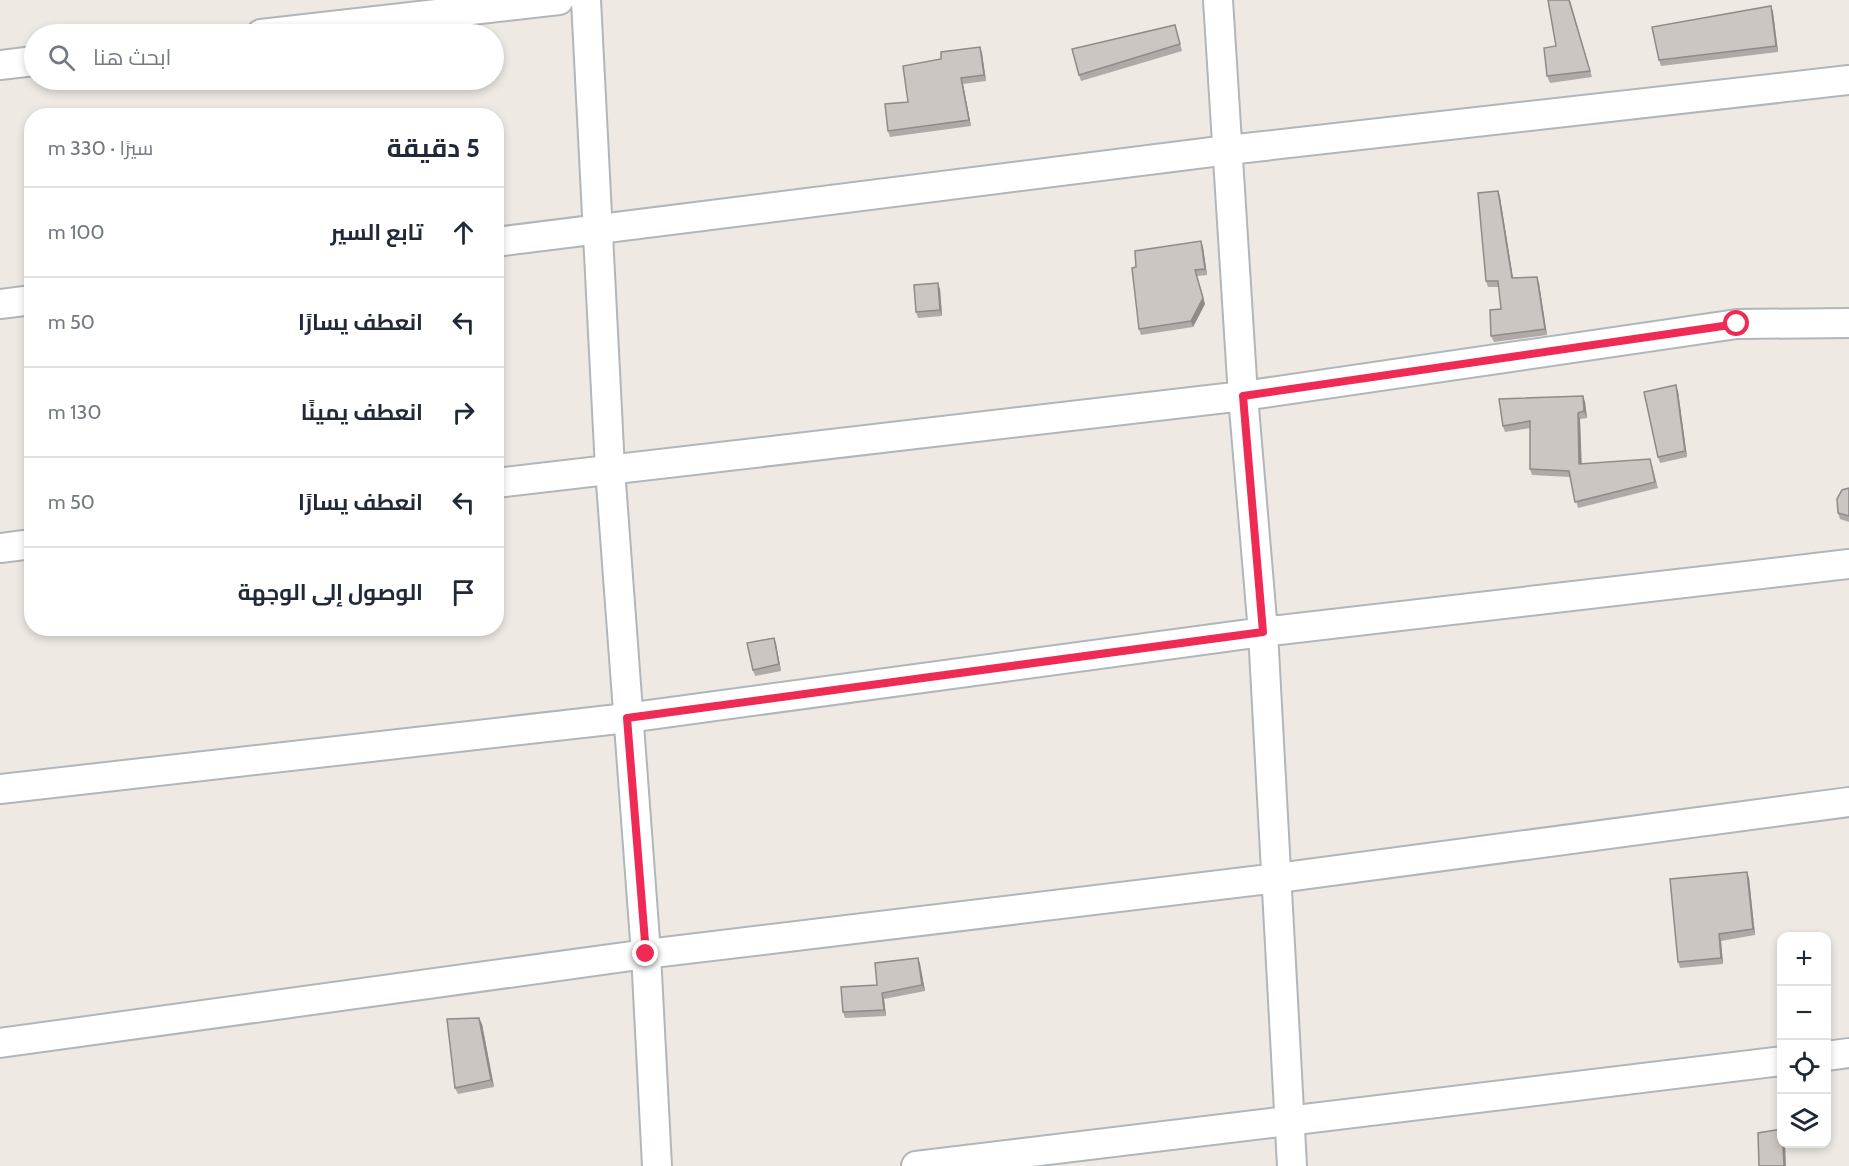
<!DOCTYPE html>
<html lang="ar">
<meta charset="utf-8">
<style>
:root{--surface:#fff;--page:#f2f2f3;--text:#1f2937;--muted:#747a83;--line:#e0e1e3}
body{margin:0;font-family:Cabin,Cairo,sans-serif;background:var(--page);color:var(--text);direction:rtl}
.controls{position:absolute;right:18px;bottom:18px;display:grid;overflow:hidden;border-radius:12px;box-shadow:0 3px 9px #0003}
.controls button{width:54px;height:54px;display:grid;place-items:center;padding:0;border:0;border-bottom:2px solid var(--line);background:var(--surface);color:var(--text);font:30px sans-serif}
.stop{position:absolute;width:18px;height:18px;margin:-14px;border:4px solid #ee2a55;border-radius:50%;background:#fff}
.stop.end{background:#ee2a55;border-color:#fff;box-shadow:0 2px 6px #0008}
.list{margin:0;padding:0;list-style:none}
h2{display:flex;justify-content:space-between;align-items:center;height:78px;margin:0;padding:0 24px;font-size:26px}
h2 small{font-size:20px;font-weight:400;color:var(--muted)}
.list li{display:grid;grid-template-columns:39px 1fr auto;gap:18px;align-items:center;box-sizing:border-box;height:90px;padding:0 24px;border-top:2px solid var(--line)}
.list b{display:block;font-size:22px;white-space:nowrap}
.list em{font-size:20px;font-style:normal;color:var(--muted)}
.icon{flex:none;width:33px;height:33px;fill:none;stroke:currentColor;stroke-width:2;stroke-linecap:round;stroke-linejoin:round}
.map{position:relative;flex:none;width:1849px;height:1166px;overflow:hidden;direction:ltr}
.search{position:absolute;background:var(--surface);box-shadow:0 3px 9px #0003;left:24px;top:24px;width:480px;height:66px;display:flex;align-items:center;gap:15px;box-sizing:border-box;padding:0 21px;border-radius:33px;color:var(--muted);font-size:22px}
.panel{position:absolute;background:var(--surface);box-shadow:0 3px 9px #0003;left:24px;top:108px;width:480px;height:528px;border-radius:24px;direction:rtl}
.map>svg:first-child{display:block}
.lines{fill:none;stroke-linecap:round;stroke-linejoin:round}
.street-casing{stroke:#b1b6b9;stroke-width:32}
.street{stroke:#fff;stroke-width:28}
.wall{fill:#afaaa7}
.shaded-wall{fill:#8e8b88}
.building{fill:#cbc6c2;stroke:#8e8b88;stroke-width:1.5}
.route{stroke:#ee2a55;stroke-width:8}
</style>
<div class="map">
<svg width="1849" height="1166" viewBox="0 0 1849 1166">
<rect width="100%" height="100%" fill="#eee9e3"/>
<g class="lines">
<defs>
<path id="street" d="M586 0 610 469 646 954 657 1166
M1218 0 1243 396 1263 632 1292 1166
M261 34 559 0
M0 65 34 61
M496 242 1228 150 1849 80
M0 304 32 300
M496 483 1243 396 1737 324 1849 323
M0 548 32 544
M0 789 627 718 1263 632 1849 564
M0 1043 646 954 1278 878 1849 802
M1826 1056 1849 1053
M916 1166 1782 1061"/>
</defs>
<use href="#street" class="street-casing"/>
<use href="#street" class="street"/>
</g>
<path class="wall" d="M1570 0 1592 77 1550 83 1547 76Z
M1771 6 1773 12 1778 52 1661 66 1659 60Z
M1175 25 1182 51 1081 81 1079 75Z
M980 47 982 53 986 81 963 84 971 126 890 137 888 131 908 102 941 59Z
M1498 191 1500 197 1513 278 1539 283 1547 335 1494 342 1491 336 1501 309 1499 287H1488L1486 281Z
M1201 241 1203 247 1207 275 1197 276 1205 304 1193 327 1141 335 1139 329 1136 267Z
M940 289 942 316 918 318 916 312Z
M1678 391 1687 457 1660 463 1658 457Z
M1583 396 1585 402 1587 418 1580 419 1581 464 1652 465 1658 488 1578 508 1570 477 1532 475 1530 469V428L1505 432 1503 426Z
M1849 488V522L1840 519 1838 513Z
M774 638 776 644 781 671 755 676 753 670Z
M1749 878 1755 935 1721 941 1723 964 1680 968 1678 962Z
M918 958 920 964 925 991 884 999 886 1016 845 1018 843 1012 877 985Z
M482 1024 494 1087 458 1094 455 1088Z"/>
<path class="shaded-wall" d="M1771 6 1773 12 1778 52 1776 46Z
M980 47 982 53 986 81 984 75Z
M961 78 963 84 971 126 969 120Z
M1498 191 1500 197 1514 284 1512 278Z
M1201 241 1203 247 1207 275 1205 269Z
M1197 276 1205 304 1193 327 1191 321Z
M1537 277 1539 283 1547 335 1545 329Z
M938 283 940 289 942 316 940 310Z
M1676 385 1678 391 1687 457 1685 451Z
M1583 396 1585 402 1587 418 1584 411Z
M1578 413 1580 419 1582 470 1579 464Z
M774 638 776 644 781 671 779 664Z
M1747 872 1749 878 1755 935 1753 929Z
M1719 934 1721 941 1723 964 1721 958Z
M918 958 920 964 925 991 922 985Z
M882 993 884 999 886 1016 884 1010Z
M479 1018 482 1024 494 1087 491 1080Z
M1783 1143H1785L1786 1166H1784Z"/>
<path class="building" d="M1548 0H1569L1590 71 1547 76 1544 48 1556 46Z
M1771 6 1776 46 1659 60 1652 27Z
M1175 25 1180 44 1079 75 1072 49Z
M980 47 984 75 961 78 969 120 888 131 885 104 908 102 903 66 941 59V52Z
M1498 191 1512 278 1537 277 1545 329 1491 336 1490 310 1501 309 1498 281H1486L1478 193Z
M1201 241 1205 269 1195 270 1203 298 1191 321 1139 329 1132 268 1136 267 1135 251Z
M938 283 940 310 916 312 914 285Z
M1676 385 1685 451 1658 457 1644 392Z
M1583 396 1584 411 1578 413 1579 464 1650 459 1655 482 1575 502 1569 471 1530 469V421L1503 426 1499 399Z
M1849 488V516L1838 513 1837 499 1842 490Z
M774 638 779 664 753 670 747 643Z
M1747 872 1753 929 1719 934 1721 958 1678 962 1670 879Z
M918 958 922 985 882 993 884 1010 843 1012 841 987 877 985 875 963Z
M479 1018 491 1080 455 1088 447 1019Z
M1782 1129V1143H1783L1784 1166H1759L1758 1133Z"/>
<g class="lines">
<path class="route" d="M646 954 627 718 1263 632 1243 396 1737 324"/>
</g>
</svg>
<div class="controls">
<button>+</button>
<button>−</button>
<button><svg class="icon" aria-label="locate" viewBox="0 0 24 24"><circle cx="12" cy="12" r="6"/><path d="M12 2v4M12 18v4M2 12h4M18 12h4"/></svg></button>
<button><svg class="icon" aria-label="layers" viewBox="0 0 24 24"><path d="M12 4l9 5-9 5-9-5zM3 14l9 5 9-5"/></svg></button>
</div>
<div class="stop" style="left:1737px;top:324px"></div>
<div class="stop end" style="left:646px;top:954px"></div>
<div class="search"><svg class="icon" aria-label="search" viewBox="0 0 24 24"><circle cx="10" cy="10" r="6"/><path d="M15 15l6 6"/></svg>ابحث هنا</div>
<section class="panel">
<h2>5 دقيقة<small>سيرًا · 330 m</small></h2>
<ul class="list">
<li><svg class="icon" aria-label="ahead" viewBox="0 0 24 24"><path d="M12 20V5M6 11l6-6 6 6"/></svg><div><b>تابع السير</b></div><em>100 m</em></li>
<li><svg class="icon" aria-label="left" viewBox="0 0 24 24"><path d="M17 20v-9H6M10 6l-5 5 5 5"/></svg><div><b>انعطف يسارًا</b></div><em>50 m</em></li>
<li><svg class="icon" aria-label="right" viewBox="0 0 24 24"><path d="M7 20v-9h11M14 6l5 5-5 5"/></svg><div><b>انعطف يمينًا</b></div><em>130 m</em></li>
<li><svg class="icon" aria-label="left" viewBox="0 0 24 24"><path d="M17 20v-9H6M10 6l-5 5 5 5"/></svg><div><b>انعطف يسارًا</b></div><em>50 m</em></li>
<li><svg class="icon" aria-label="arrive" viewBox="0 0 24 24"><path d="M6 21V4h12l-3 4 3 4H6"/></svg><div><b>الوصول إلى الوجهة</b></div></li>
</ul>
</section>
</div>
